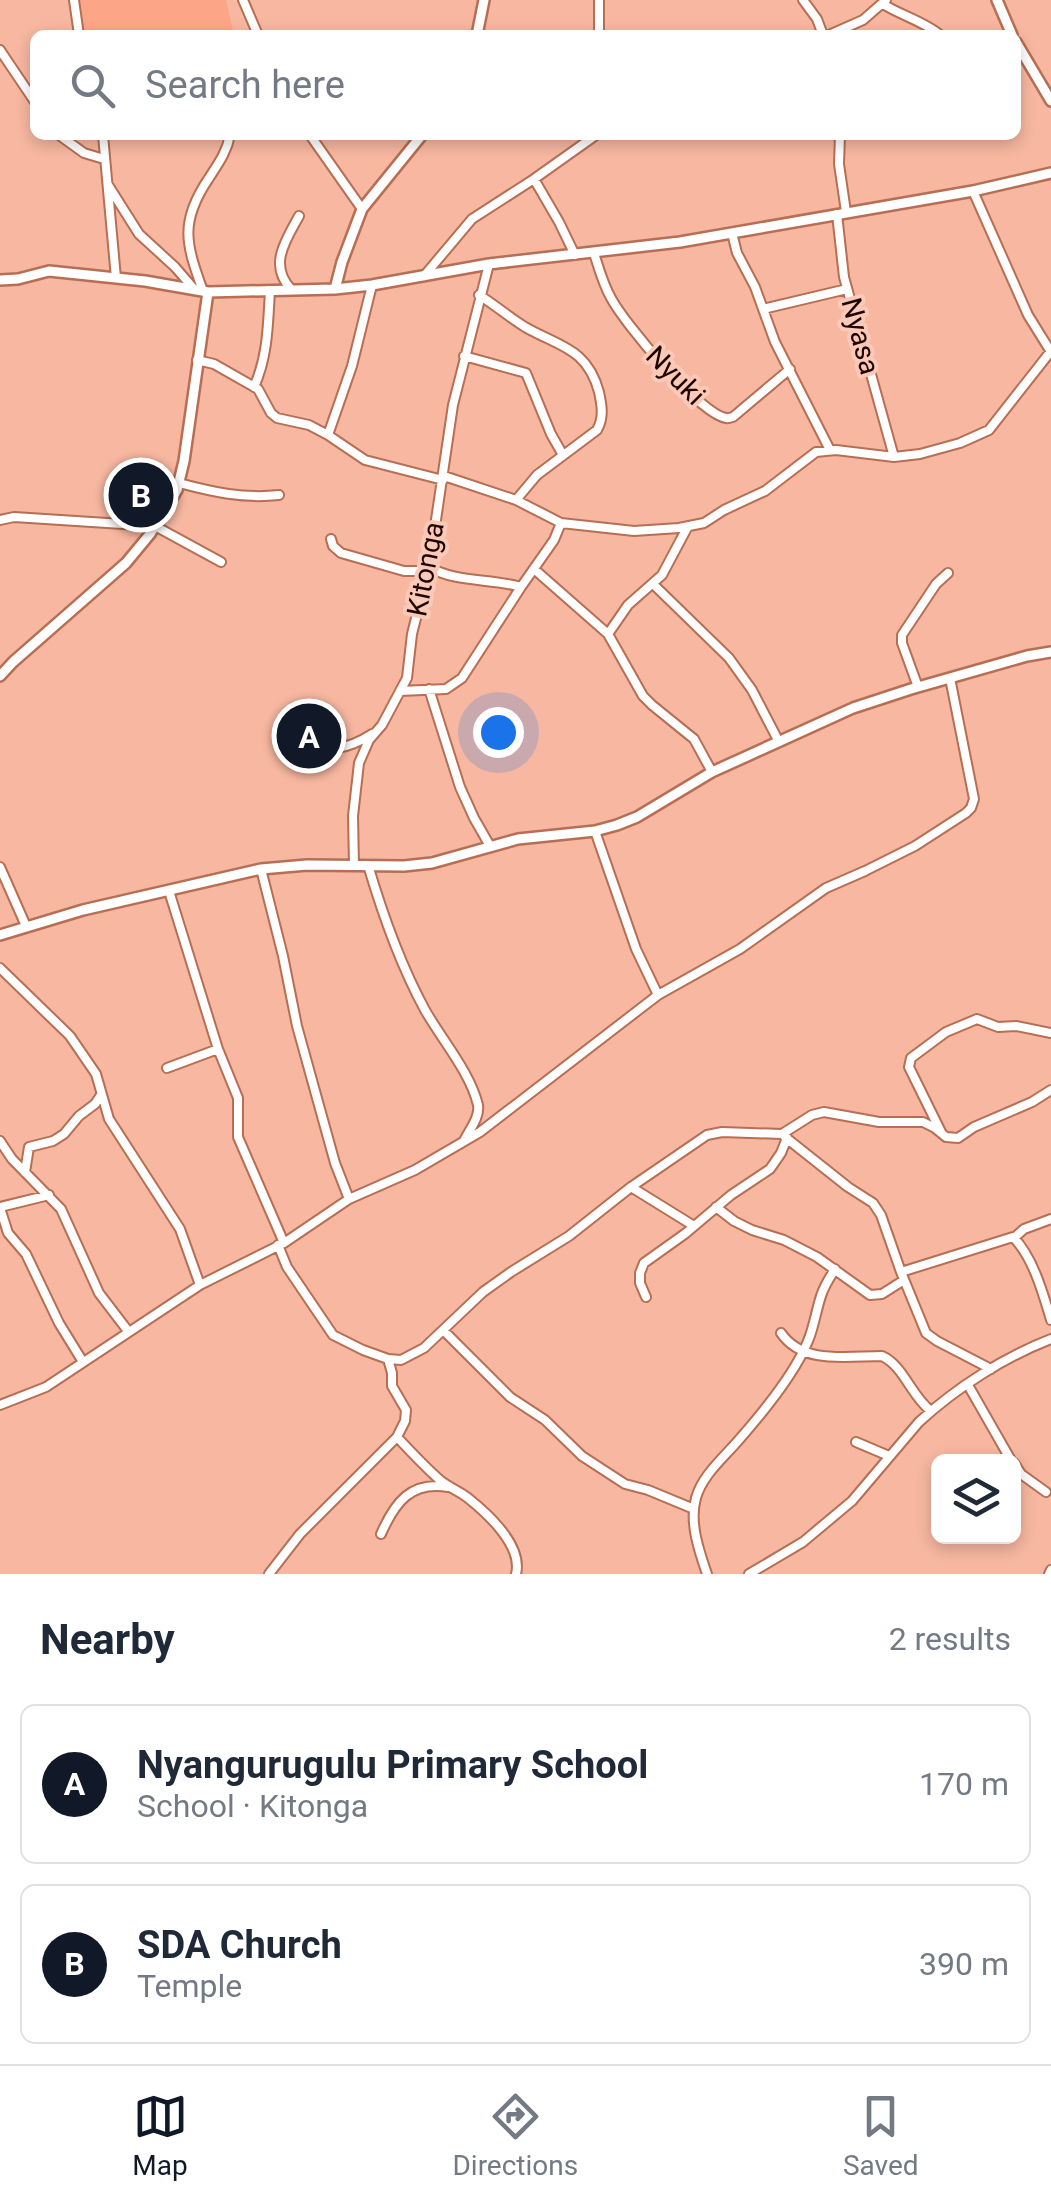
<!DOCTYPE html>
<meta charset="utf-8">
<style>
:root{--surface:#fff;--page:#f2f2f3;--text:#1f2937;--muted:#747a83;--line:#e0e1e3;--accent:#111827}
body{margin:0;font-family:Roboto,sans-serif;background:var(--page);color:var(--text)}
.controls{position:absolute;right:30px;bottom:30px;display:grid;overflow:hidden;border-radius:15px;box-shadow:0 5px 15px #0003}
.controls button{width:90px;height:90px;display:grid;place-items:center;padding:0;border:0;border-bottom:2px solid var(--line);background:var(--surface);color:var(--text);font:50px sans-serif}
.you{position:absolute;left:498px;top:732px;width:35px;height:35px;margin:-25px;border:8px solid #fff;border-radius:50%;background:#1a73e8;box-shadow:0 0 0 15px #1a73e833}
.badge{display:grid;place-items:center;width:65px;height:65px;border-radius:50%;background:var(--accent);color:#fff;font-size:32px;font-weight:700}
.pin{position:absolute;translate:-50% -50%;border:5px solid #fff;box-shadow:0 2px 10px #0006}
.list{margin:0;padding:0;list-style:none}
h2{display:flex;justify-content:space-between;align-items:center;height:130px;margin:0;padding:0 40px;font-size:42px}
h2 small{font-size:32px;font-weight:400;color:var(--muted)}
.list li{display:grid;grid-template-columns:65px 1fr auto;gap:30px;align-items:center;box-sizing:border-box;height:160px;margin:0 20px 20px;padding:0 20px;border:2px solid var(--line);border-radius:15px}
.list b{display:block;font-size:38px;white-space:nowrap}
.list p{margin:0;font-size:32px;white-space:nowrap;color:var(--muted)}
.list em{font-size:32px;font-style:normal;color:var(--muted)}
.icon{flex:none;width:55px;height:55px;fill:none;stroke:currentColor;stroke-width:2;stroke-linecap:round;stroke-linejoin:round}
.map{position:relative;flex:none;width:1051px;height:1574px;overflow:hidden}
.search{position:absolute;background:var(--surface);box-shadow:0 5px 15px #0003;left:30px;right:30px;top:30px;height:110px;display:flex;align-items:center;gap:25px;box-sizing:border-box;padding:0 35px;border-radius:15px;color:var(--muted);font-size:38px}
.sheet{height:490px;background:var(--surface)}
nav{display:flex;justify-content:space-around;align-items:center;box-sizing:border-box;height:140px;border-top:2px solid var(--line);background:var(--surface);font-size:28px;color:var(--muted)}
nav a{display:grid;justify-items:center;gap:5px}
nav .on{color:var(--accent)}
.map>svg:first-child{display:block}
.built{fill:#fda687}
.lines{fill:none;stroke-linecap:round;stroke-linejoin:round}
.minor-casing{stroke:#b76e53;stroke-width:12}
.tertiary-casing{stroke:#b76e53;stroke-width:14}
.minor{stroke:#fff;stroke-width:8}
.tertiary{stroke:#fff;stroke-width:9}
.labels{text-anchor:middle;stroke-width:8;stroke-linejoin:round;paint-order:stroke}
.street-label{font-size:28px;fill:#1f0500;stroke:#fac9b7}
</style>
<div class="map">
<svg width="1051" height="1574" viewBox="0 0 1051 1574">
<rect width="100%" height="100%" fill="#f7b7a0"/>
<path class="built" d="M80 0H226L234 35H86L80 18Z"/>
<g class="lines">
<defs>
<path id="minor" d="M74 0 79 35
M243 0 258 35
M803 0 817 19 823 35
M883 4C900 15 925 22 940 35
M599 35V0
M829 35 863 20 886 0
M0 50 35 102
M59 135 84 153 104 159
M103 135 116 278
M310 135 362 209
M840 135 839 164 846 212
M534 179 559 222 575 255
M108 185 139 234 175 267 194 289
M973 191 1028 315 1051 352
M837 214 844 277 894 457
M732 233 737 253 755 287 775 342 830 450
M594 253C599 269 603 284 611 298 624 323 700 414 726 418 728 419 731 417 733 417L790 369
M424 276 472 219 534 179 596 135
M291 289C268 265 286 240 299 216
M203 291C186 244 179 222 209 178 218 164 227 152 230 135
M479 295C495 305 509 317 525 327 560 347 587 348 599 392 602 406 604 418 597 430L537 475 516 500
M763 309 847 289
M464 356 526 373 551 434 563 455
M197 360 214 364 258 389 271 413 277 418 309 425 328 435 365 460 443 480
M254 387C268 356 268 324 270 290
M328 435 352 366 372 285
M444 476 516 500 561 523 634 531 679 528 704 523 724 510 765 491 816 452 836 450 894 457 920 454 960 443 989 430 1051 351
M179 483C213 492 243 499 279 495
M0 520 14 517 138 525 161 513
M155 526 221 562
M331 539 333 546 341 553 404 571H429
M429 567C456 583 491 578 521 587
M534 569 608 634 643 696 652 705 694 739 712 772
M653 584 729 658 752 690 779 742
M608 634 628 605 662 575 687 528
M918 687 902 643V635L936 584 948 573
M429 689 460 787 474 818 490 846
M400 691 446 689 462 678 521 587 554 540 561 523
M299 745C328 752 347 750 372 734
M595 831 636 949 658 995
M354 865 353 816 359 763 369 740 382 725 407 678 412 634 429 567 453 405 489 264
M368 865C383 916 400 964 425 1010 442 1040 470 1072 478 1105 480 1118 469 1130 464 1141
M0 867 26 926
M261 869 283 956 297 1026 335 1163 349 1199
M169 891 218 1049 238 1098V1137L284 1243
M0 968 70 1036 96 1074 109 1119 180 1229 200 1285
M167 1068 218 1049
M941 1132 909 1067 911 1058 946 1032 977 1019 998 1027 1016 1026 1051 1033
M785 1137 848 1187 873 1203 881 1215 901 1272
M0 1141 12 1159 61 1209 99 1293 128 1331
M25 1172 29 1147 53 1141 64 1134 79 1116 95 1104 101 1095
M631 1187 694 1226
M0 1207 49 1195
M716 1207 734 1221 752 1230 784 1240 817 1257 870 1295 882 1294 904 1280
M0 1208 8 1233 26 1254 59 1323 83 1362
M1015 1237 1024 1229 1051 1219
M278 1245 287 1267 333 1335 363 1350 388 1359 401 1360 424 1348 483 1292 511 1272 569 1236 631 1187 707 1135 722 1132 782 1134 812 1115 824 1112 879 1122H923L935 1128 946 1137 958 1138 974 1127 1032 1102 1051 1090
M646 1297 640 1283V1273L644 1263 686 1233 731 1195 770 1169 781 1153 787 1138
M444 1331 510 1397 545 1420 582 1456 625 1484 648 1490 694 1509
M781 1333C803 1365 847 1356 882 1356 904 1366 911 1396 931 1411
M991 1369 937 1341 926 1333 901 1272 1013 1237C1033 1257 1043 1293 1051 1320
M968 1385 1012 1462
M0 1405 46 1387 200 1285 284 1243 349 1199 415 1170 480 1132 658 995 740 949 826 888 865 871 915 846 966 813 971 808 974 799 950 678
M397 1437C411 1452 426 1468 441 1481 450 1488 459 1491 468 1498 488 1514 523 1546 516 1574
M856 1442 889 1456
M1014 1463 1021 1474 1046 1492
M381 1534C395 1502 411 1481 448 1487
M269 1574 300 1534 397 1437 405 1421 406 1410 392 1386V1373L388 1359
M707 1574C699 1551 689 1522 696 1498 702 1476 722 1459 737 1442 760 1416 795 1373 808 1341 814 1327 816 1311 821 1296 824 1286 830 1277 835 1269
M749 1574 803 1542 852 1501 919 1422C956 1388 1004 1357 1051 1339
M1049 1574 1051 1570"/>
<path id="tertiary" d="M997 0 1012 35
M477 35 484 0
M1016 42 1051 101
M0 280 18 279 49 271 145 281 208 292 335 289 372 285 489 264 680 242 973 191 1051 173
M335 289 342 262 362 209 422 135
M0 676 13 662 126 563 150 534 177 490 184 461 208 292
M0 935 83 910 261 869 307 865 404 866 432 863 518 839 595 831 617 825 637 817 712 772 853 708 911 689 1027 656 1051 652"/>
</defs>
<use href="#minor" class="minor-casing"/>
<use href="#tertiary" class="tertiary-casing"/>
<use href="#minor" class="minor"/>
<use href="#tertiary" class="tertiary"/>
</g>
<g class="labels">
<g class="street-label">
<text transform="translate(861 336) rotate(75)" y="10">Nyasa</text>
<text transform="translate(676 375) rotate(45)" y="10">Nyuki</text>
<text transform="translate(425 569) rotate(-79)" y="10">Kitonga</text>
</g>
</g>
</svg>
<div class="controls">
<button><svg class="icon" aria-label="layers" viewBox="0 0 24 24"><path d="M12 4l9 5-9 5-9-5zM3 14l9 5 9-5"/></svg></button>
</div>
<div class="you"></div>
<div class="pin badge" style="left:309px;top:736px">A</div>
<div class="pin badge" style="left:141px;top:495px">B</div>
<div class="search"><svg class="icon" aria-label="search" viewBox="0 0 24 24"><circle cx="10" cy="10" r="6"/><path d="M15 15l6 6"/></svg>Search here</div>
</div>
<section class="sheet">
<h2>Nearby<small>2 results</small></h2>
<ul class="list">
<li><span class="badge">A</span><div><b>Nyangurugulu Primary School</b><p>School · Kitonga</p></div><em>170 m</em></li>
<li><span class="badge">B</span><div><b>SDA Church</b><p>Temple</p></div><em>390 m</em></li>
</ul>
</section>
<nav>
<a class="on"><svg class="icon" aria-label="map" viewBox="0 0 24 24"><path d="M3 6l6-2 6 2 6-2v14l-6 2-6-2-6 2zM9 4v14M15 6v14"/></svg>Map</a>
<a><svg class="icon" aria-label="directions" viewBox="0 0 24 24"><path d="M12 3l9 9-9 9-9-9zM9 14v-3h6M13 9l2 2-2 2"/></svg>Directions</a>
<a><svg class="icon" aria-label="saved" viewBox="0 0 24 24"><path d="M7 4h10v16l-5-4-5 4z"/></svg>Saved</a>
</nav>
